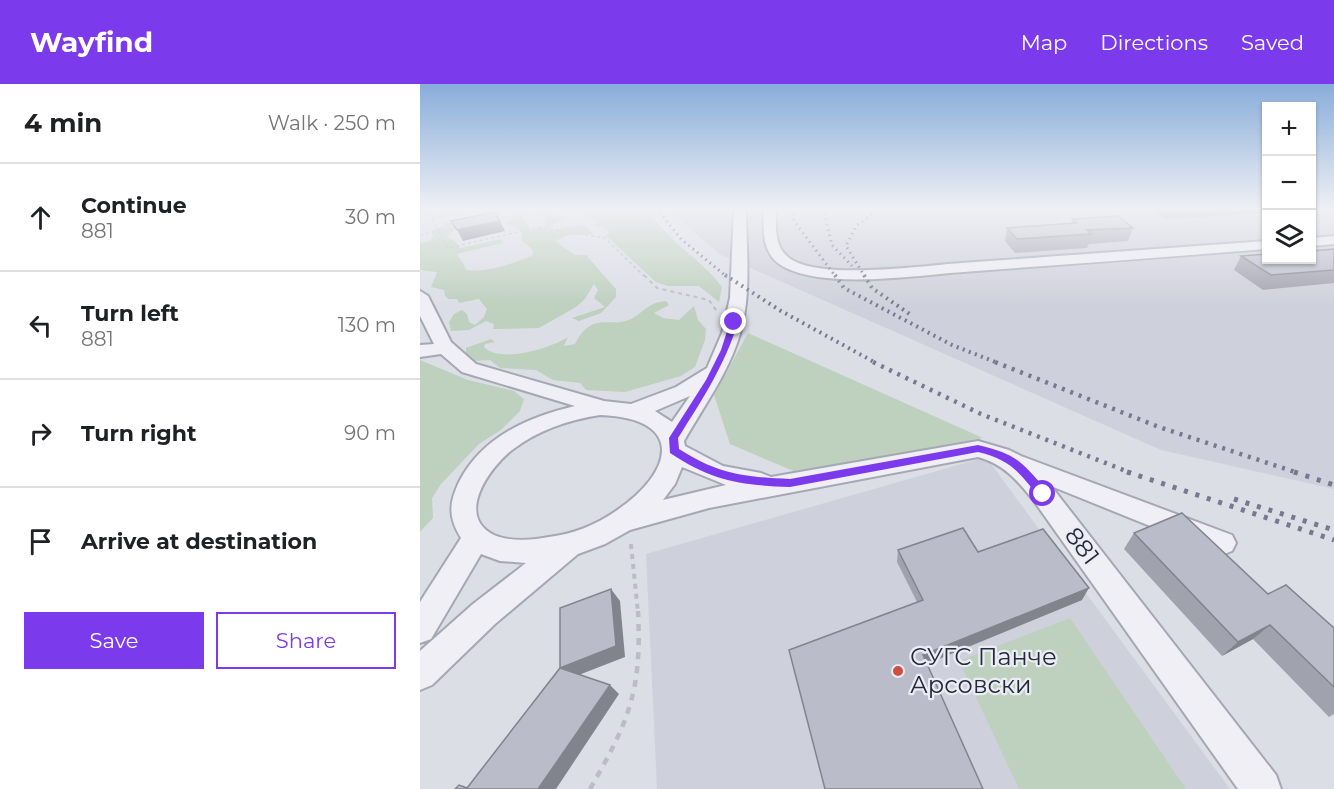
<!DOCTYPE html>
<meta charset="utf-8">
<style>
:root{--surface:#fff;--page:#f2f2f2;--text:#202124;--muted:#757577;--line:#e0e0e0;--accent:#7c3aed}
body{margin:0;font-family:Montserrat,sans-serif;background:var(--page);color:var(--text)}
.controls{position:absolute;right:18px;top:18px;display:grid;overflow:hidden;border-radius:0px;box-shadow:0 2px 4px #0004}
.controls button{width:54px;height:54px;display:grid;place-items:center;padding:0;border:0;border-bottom:2px solid var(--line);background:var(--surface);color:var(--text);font:30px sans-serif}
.stop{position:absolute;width:18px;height:18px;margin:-14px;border:4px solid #7c3aed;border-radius:50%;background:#fff}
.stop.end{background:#7c3aed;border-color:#fff;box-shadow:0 2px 6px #0008}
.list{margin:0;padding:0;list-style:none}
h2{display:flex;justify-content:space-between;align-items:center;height:78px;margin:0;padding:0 24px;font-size:26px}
h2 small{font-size:20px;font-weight:400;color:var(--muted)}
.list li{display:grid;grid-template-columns:39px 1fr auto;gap:18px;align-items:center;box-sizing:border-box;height:108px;padding:0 24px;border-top:2px solid var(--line)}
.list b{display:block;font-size:22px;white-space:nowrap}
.list p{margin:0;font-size:20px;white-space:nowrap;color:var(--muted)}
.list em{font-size:20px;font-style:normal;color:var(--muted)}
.actions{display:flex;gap:12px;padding:18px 24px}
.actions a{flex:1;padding:14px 0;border:2px solid var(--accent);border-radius:0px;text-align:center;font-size:21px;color:var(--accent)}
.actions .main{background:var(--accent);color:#fff}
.icon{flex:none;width:33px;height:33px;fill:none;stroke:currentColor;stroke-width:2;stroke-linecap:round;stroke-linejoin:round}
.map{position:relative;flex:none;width:914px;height:705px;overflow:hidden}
header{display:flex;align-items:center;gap:36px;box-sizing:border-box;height:84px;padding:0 30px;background:var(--accent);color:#fff}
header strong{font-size:28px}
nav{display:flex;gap:33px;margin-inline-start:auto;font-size:21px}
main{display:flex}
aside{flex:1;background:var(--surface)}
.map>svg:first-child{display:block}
.built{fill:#ced0db}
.green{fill:#bed0be}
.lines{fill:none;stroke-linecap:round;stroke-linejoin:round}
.minor-casing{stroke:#a5a8b3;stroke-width:4}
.path-far3{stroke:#bbbcc5;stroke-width:1.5;stroke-dasharray:3 3;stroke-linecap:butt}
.path-far2{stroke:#bbbcc5;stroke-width:2;stroke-dasharray:4 4;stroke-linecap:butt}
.path-far1{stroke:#bbbcc5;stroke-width:4;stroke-dasharray:5 5;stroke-linecap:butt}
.path{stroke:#bbbcc5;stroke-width:4.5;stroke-dasharray:7 7;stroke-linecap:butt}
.minor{fill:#efeff5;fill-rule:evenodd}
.rail-far3{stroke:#76798f;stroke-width:3;stroke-dasharray:1.5 4;stroke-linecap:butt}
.rail-far2{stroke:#76798f;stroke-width:4;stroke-dasharray:2 4.5;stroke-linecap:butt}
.rail-far1{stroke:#76798f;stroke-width:4.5;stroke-dasharray:3 6;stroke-linecap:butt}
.rail{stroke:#76798f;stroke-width:5;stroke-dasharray:4 8;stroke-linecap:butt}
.wall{fill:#a0a2ad}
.shaded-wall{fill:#82848d}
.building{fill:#babcc9;stroke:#82848d;stroke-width:1.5}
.route{fill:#7c3aed}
.poi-dot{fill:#ca5042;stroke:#ebedf4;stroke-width:2}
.labels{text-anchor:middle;stroke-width:4.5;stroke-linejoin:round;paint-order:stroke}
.near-street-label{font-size:24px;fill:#26293c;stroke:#ebedf4}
.near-poi-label{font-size:24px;fill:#26293c;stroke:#ebedf4;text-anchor:start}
</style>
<header>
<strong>Wayfind</strong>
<nav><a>Map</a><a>Directions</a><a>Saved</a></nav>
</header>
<main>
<aside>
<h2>4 min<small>Walk · 250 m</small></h2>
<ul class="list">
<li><svg class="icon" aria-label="ahead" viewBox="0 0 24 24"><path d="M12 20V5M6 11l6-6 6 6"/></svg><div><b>Continue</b><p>881</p></div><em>30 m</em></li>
<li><svg class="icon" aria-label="left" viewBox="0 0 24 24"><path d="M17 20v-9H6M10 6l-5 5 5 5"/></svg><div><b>Turn left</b><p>881</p></div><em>130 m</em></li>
<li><svg class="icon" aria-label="right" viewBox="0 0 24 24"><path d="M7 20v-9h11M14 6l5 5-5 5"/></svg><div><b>Turn right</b></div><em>90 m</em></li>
<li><svg class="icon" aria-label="arrive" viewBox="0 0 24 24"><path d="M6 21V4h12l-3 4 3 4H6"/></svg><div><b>Arrive at destination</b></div></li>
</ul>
<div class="actions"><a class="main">Save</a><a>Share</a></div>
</aside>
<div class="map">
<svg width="914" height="705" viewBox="0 0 914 705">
<rect width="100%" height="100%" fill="#dcdee6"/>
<path class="built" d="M251 124H846V176H892V124H914V405L741 366 299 170 260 136Z
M566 373 810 705H237L226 470Z"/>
<path class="green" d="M168 124H228C245 157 281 174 302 203L299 218 279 202H248L236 198 186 152 189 148 185 144 173 142 180 138 167 135 164 130Z
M123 125 133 127V133H145L127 145C143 149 163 132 173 150L148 151 135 157 155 171H166L196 205V213L181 229 159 237 152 234 185 223 174 214 178 206 174 200 165 215 156 223 119 244 73 245 74 240 66 237 49 246 31 247 29 238 34 230 42 226 47 230 49 238 55 241 64 233 67 225 59 215 39 219 37 215H29L25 212 24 206 11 203 17 188 0 186V157L2 159 10 157 13 152 12 146 21 143 25 139 40 138 28 153 35 157 40 164 81 155 83 159 37 170 47 186C68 189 94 179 113 171L112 165 102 157V148L85 138 102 132 111 146 125 143 127 135 117 126Z
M246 217 249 221 234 229 243 234 259 236 274 222 278 236 286 245 285 256 275 283 261 292 205 308 166 306 160 299 133 296 116 286 80 284 70 276 53 277 46 270V264L71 255 75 258 65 260 64 263C81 280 131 264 148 253L144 262 155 260C173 225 191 246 213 234 226 226 230 218 246 217Z
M328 249 563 354 378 389 310 360 294 311Z
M0 276 48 296 94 307 104 315 100 327 81 346 59 360 21 400 12 414 13 434 0 448Z
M650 534 766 705H599L539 577Z"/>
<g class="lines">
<defs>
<path id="minor" d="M314 124H326C326 165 332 209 320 250 309 288 284 322 264 357L265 362 303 382 341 389 351 393 558 357 589 366 601 372 812 451 816 459 812 467 802 471 631 402 856 691 861 705H818L614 417C598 397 584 380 558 373L289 424 210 446 185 460 158 470 75 540 12 601 0 606V567L53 520 106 479 80 477 61 470 11 555 0 559V518L41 454C28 433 29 419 39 398 62 353 108 333 155 322L42 288 21 270 0 273V261L14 260 0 232V207L8 212 31 258 56 280 184 317 211 320 256 303 287 284 302 249 310 214ZM270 312 252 338 235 327ZM180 331C266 334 254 388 196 427 176 441 153 450 129 453 113 456 90 458 74 451 35 432 69 384 92 366 118 346 148 336 180 331ZM262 383 306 401 243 416 255 400Z
M344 124H356C356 144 353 166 374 177 408 195 501 182 541 179 643 172 744 164 846 157V165C750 173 653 180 556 187 504 190 412 206 366 184 341 172 343 147 344 124Z
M914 152V160L892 162V154Z"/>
</defs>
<use href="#minor" class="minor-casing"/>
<path class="path-far3" d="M6 124 28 164 120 143 185 154 225 193
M12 134 57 124
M76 136 113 128
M18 149 37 145
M0 151 17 147"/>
<path class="path-far2" d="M224 191 237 204 289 216 298 229"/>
<path class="path-far1" d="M211 460 218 529"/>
<path class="path" d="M170 705C209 637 222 607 218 527"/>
<use href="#minor" class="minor"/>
<path class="rail-far3" d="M236 124 261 155 307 193
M373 124 374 137 416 193
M403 124 412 161 432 182
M445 193 426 162 436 142 461 124"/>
<path class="rail-far2" d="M305 191 361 227 456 279
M415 191 424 204 532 261 578 279
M444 191 452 204 491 231"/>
<path class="rail-far1" d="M453 278 561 330 711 389
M575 278 739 343 878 389"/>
<path class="rail" d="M707 388 914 456
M874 388 914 401
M814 415 914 446"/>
</g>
<path class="wall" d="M729 124H846V129L745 135Z
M891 124H914V125L891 126Z
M652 135 713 144 708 157 669 160 667 164 595 169 585 157 587 144 651 140Z
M914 165V199L843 206 814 186 821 172Z
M714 449 848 510 914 544V630L909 633 833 555 802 572 704 465Z
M478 466 558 468 662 516 507 580 405 705 497 518 477 478Z"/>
<path class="shaded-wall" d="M80 137 85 147 43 157 37 146Z
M669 504 662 516 501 582 503 571Z
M191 505 200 517 205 573 151 594 140 584Z
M850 541 833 555 802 572 818 558Z
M190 601 199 610 136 705H118Z"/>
<path class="building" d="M74 128 80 137 37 146 31 137Z
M698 132 713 144 667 146 671 150 597 155 587 144 657 139 652 135Z
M914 165V186L851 191 821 172 846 170V176H891V167Z
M762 429 848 510 866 501 914 544V603L850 541 818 558 714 449Z
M543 444 558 468 623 445 669 504 503 571 563 705H405L369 566 503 516 478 466Z
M191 505 196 562 140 584V524Z
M140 584 190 601 118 705H35L39 701 47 704Z"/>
<linearGradient id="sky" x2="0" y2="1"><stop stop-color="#88adda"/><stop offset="0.56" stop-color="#eff0f4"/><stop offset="1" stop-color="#eff0f4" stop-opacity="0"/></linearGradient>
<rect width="914" height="223" fill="url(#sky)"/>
<path class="route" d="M314 236 318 238C305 281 282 316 258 354L259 365C298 390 323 393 370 395L558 361C597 370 602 378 627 407V413H619C599 388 591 376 558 368L370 403C319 401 292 397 250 369L249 354 286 296 301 266 310 238Z"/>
<circle class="poi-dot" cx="478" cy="587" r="6"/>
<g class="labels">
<g class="near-street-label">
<text transform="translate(662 462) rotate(53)" y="8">881</text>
</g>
<g class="near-poi-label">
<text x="490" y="581">СУГС Панче<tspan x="490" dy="28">Арсовски</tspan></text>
</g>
</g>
</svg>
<div class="controls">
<button>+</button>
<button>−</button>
<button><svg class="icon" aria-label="layers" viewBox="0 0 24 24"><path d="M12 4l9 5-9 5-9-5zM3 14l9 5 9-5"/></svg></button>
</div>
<div class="stop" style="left:623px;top:410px"></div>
<div class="stop end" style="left:314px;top:238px"></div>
</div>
</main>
